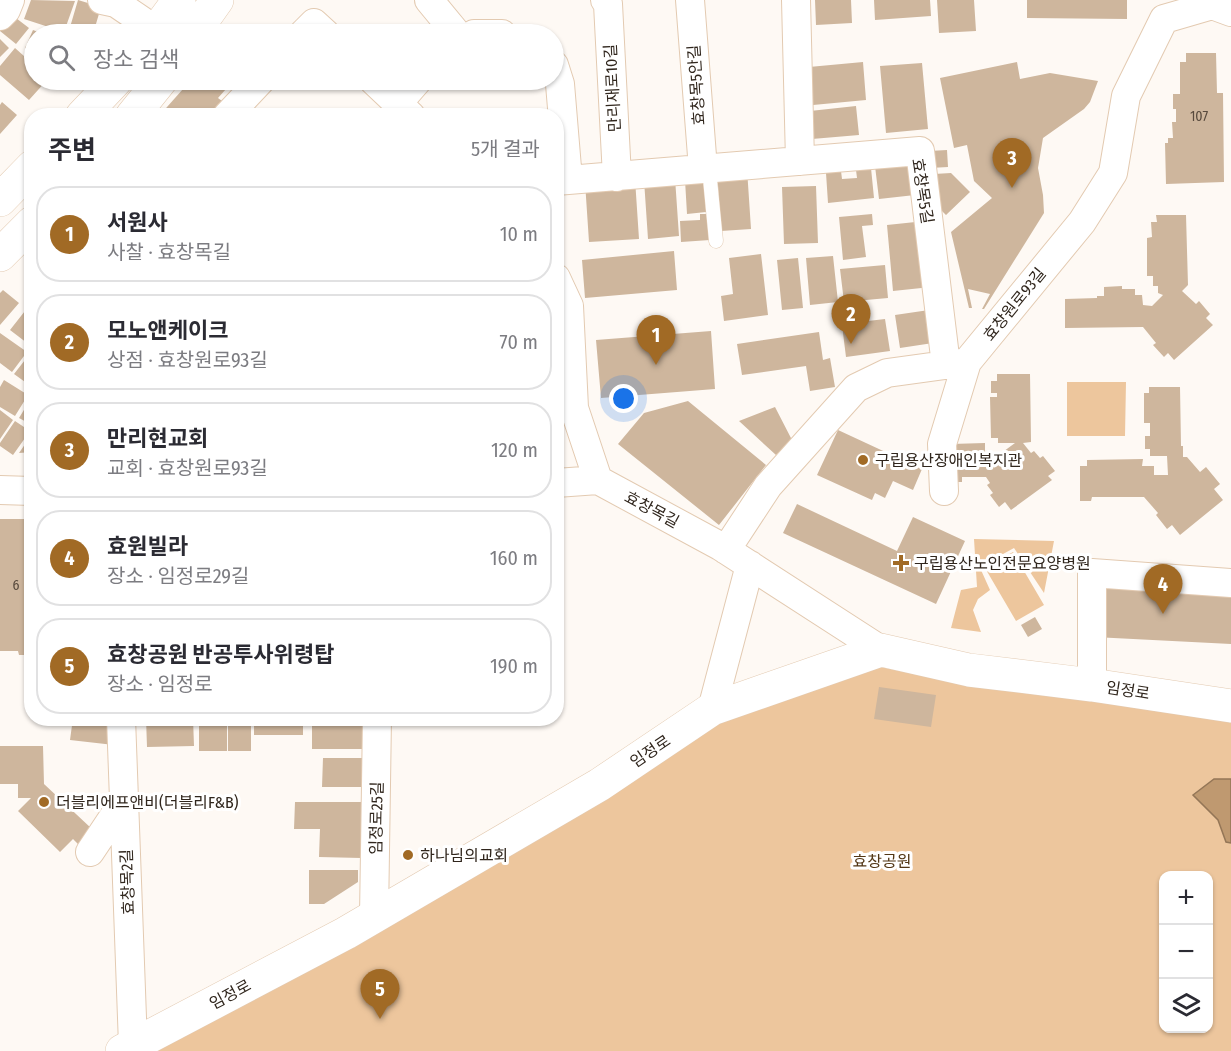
<!DOCTYPE html>
<html lang="ko">
<meta charset="utf-8">
<style>
:root{--surface:#fff;--page:#f7f7f7;--text:#2b2b33;--muted:#7c7c81;--line:#e1e1e2;--accent:#a16a25}
body{margin:0;font-family:"Fira Sans Condensed","Noto Sans KR",sans-serif;background:var(--page);color:var(--text)}
.controls{position:absolute;right:18px;bottom:18px;display:grid;overflow:hidden;border-radius:12px;box-shadow:0 2px 4px #0004}
.controls button{width:54px;height:54px;display:grid;place-items:center;padding:0;border:0;border-bottom:2px solid var(--line);background:var(--surface);color:var(--text);font:30px sans-serif}
.you{position:absolute;left:624px;top:399px;width:21px;height:21px;margin:-15px;border:4px solid #fff;border-radius:50%;background:#1a73e8;box-shadow:0 0 0 9px #1a73e833}
.badge{display:grid;place-items:center;width:39px;height:39px;border-radius:50%;background:var(--accent);color:#fff;font-size:20px;font-weight:700}
.pin{position:absolute;translate:-50% -50px;filter:drop-shadow(0 2px 3px #0008)}
.pin::after{content:'';position:absolute;top:32px;width:21px;height:18px;background:inherit;clip-path:polygon(0 0,100% 0,50% 100%)}
.list{margin:0;padding:0;list-style:none}
h2{display:flex;justify-content:space-between;align-items:center;height:78px;margin:0;padding:0 24px;font-size:26px}
h2 small{font-size:20px;font-weight:400;color:var(--muted)}
.list li{display:grid;grid-template-columns:39px 1fr auto;gap:18px;align-items:center;box-sizing:border-box;height:96px;margin:0 12px 12px;padding:0 12px;border:2px solid var(--line);border-radius:24px}
.list b{display:block;font-size:22px;white-space:nowrap}
.list p{margin:0;font-size:20px;white-space:nowrap;color:var(--muted)}
.list em{font-size:20px;font-style:normal;color:var(--muted)}
.icon{flex:none;width:33px;height:33px;fill:none;stroke:currentColor;stroke-width:2;stroke-linecap:round;stroke-linejoin:round}
.map{position:relative;flex:none;width:1231px;height:1051px;overflow:hidden}
.search{position:absolute;background:var(--surface);box-shadow:0 2px 4px #0004;left:24px;top:24px;width:540px;height:66px;display:flex;align-items:center;gap:15px;box-sizing:border-box;padding:0 21px;border-radius:33px;color:var(--muted);font-size:22px}
.panel{position:absolute;background:var(--surface);box-shadow:0 2px 4px #0004;left:24px;top:108px;width:540px;height:618px;border-radius:24px}
.map>svg:first-child{display:block}
.green{fill:#edc69d;fill-rule:evenodd}
.water{fill:#bf9970;stroke:#947657;stroke-width:1.5}
.building{fill:#ceb69d}
.lines{fill:none;stroke-linecap:round;stroke-linejoin:round}
.lane-casing{stroke:#e3cab1;stroke-width:15}
.street-casing{stroke:#e3cab1;stroke-width:30}
.secondary-casing{stroke:#e3cab1;stroke-width:34}
.primary-casing{stroke:#e3cab1;stroke-width:34}
.lane{stroke:#fff;stroke-width:14}
.street{stroke:#fff;stroke-width:28}
.secondary{stroke:#fff;stroke-width:33}
.primary{stroke:#fff;stroke-width:33}
.poi-dot{fill:#a16a25;stroke:#fff;stroke-width:2}
.labels{text-anchor:middle;stroke-width:6;stroke-linejoin:round;paint-order:stroke}
.number-label{font-size:14px;fill:#584a3d}
.street-label{font-size:16px;fill:#30261d;stroke:#fff}
.poi-label{font-size:16px;fill:#30261d;stroke:#fff;text-anchor:start}
.park-label{font-size:16px;fill:#523615;stroke:#fff}
</style>
<div class="map">
<svg width="1231" height="1051" viewBox="0 0 1231 1051">
<rect width="100%" height="100%" fill="#fef9f4"/>
<path class="green" d="M1067 382H1126L1125 436H1067Z
M974 539 1054 541 1044 593 1014 548 983 565 981 570 990 590 978 599 973 610 981 632 951 628 961 590 977 587Z
M1013 552 1044 605 1016 621 985 568Z
M866 664 963 684 1231 713V1051H138L716 720ZM1164 876H1208V1028H1164Z"/>
<path class="water" d="M1214 779H1231V843L1226 842 1218 820 1193 795Z"/>
<path class="building" d="M31 0 75 1 64 32 24 19Z
M78 0 101 7 93 34H68Z
M815 0H851L852 23 816 25Z
M874 0H930L931 16 875 20Z
M937 0H974L976 31 939 33Z
M1027 0H1127V19L1027 18Z
M12 15 29 28 16 44 0 31Z
M33 30 43 34H34V53L25 48Z
M0 39 9 48 0 57Z
M15 48 34 65V80H47L29 100 0 75V66Z
M1186 53H1216L1217 93H1223L1224 182 1166 184 1165 143H1168V138H1173L1172 122H1176V109H1173V94H1180V62H1186Z
M863 62 866 100 813 105 809 67Z
M1017 62 1020 79 1050 73 1098 81 1090 102 1084 109 1043 138 1038 168 1043 195 1044 213 984 309H982L990 294 968 289 972 308H969L951 232 992 198 974 181 967 145 954 148 940 78Z
M922 63 928 129 886 133 880 66Z
M191 80H234L218 98 222 101 209 116H159Z
M2 102 17 115 0 134V105Z
M856 106 859 135 812 139 810 111Z
M947 150 948 167 930 168 929 151Z
M911 162 915 195 879 199 875 166Z
M871 168 874 198 828 203 826 173 841 171 842 179 857 178 856 170Z
M747 169 751 229 721 231 717 171Z
M951 173 970 192 946 215 936 205 934 174Z
M675 178 679 236 648 239 644 180Z
M704 178 706 212 687 214 685 180Z
M635 179 639 239 589 242 585 182Z
M816 186 818 243 784 244 782 187Z
M700 214H708L710 240 681 242 680 221 700 220Z
M872 214 873 225 862 226 866 257 843 260 839 217Z
M1156 215H1186L1188 285 1182 291 1196 304 1199 301 1210 314 1206 318 1213 325 1174 360 1168 353 1164 357 1153 345 1156 343 1143 327 1065 328V299L1097 298V296H1104V287L1122 286V289H1135V295H1142L1143 305 1152 306 1163 295 1158 293V286H1153V276H1147V238L1152 237 1151 222H1157Z
M925 221 931 287 893 291 887 225Z
M674 251 677 290 585 298 582 260Z
M761 254 768 315 724 321 721 296 733 294 729 258Z
M833 256 838 302 810 305 806 258Z
M798 258 803 308 782 310 777 260Z
M885 265 888 298 844 302 840 269Z
M3 290 19 303 0 325V293Z
M32 302V337L27 343 10 330Z
M929 310 933 343 900 348 895 315Z
M867 314 868 321 885 319 890 351 846 357 841 317Z
M711 331 715 389 601 398 596 340Z
M819 332 823 360 830 358 835 387 810 391 806 366 742 375 737 344Z
M0 333 27 352 12 372 0 363Z
M32 351V387L14 374Z
M997 374H1030L1031 442 1023 443 1031 453 1034 451 1040 458 1043 456 1055 471 1048 476 1052 480 1011 510 1005 502 999 507 990 495 993 493 987 485 990 483 986 477H962V482H951V444L985 443V457H996L1015 443H998V438H991L990 397H997V393H991V381H997Z
M4 380 28 395 15 416 0 407V387Z
M1149 387H1180L1181 446H1183V457H1187L1200 472 1206 467 1220 484 1214 489 1223 500 1180 535 1172 525 1167 529 1156 515 1158 513 1144 497H1092L1091 501H1080V466H1087V460L1143 459 1142 466H1154V475H1168L1167 456H1150V449H1145V436H1150V423H1144V393H1149Z
M30 400 32 401V425L19 418Z
M688 401 766 465 719 525 618 444 644 413Z
M775 407 792 440 776 455 739 421Z
M0 410 13 420 0 439Z
M15 421 30 431 13 455 0 446V443Z
M838 430 922 469 913 490 893 481 885 498 875 493 872 500 817 475Z
M32 434V452L19 453Z
M797 504 897 551 913 517 965 541 936 604 783 533Z
M0 519H32V655H19L18 651H0Z
M1097 583 1231 590V644L1094 637Z
M1035 617 1042 629 1028 637 1021 625Z
M879 687 936 695 931 727 874 719Z
M73 718H117L114 745 70 740Z
M146 718H193L194 746 147 747Z
M199 718H227V751H199Z
M228 718H251V751H228Z
M254 718H303V735H254Z
M312 718H371L370 749H312Z
M0 746H43L44 784 92 829 78 844 73 839 60 852 18 811 31 798H18V784H0Z
M323 758H365V787H322Z
M295 802H361V858L319 857 320 829H294Z
M309 870H358V882L324 904H309Z"/>
<g class="lines">
<defs>
<path id="lane" d="M709 169 716 241"/>
<path id="street" d="M102 0 116 3 157 31
M429 0 457 34
M605 0 608 4 617 177
M690 0 703 169
M796 0 800 161
M0 16 6 10 10 0
M303 34 314 23 326 34
M474 34H502
M554 65 560 84 568 180
M373 80 411 116
M398 103 418 80
M227 116 261 80
M556 181 920 151 946 365
M556 278 569 306 574 408 598 480 720 546 881 650
M556 483 598 480
M0 490 32 491
M944 491 942 444 967 362
M726 550 768 486 856 388 887 373 967 362 1082 222 1113 173 1126 96 1164 19 1212 5 1231 12
M1092 685V573L1231 583
M712 709 750 565
M121 718 133 1045
M90 852 124 801
M374 917 377 718"/>
<path id="secondary" d="M122 1051 346 933 599 785 712 709 881 650 969 670 1092 685 1231 706"/>
<path id="primary" d="M154 34 179 0
M193 34 217 0
M82 116 116 80
M132 116 161 80
M0 200 32 167
M0 255 32 223"/>
</defs>
<use href="#lane" class="lane-casing"/>
<use href="#street" class="street-casing"/>
<use href="#secondary" class="secondary-casing"/>
<use href="#primary" class="primary-casing"/>
<use href="#lane" class="lane"/>
<use href="#street" class="street"/>
<use href="#secondary" class="secondary"/>
<use href="#primary" class="primary"/>
</g>
<g class="poi-dot">
<circle cx="863" cy="460" r="6"/>
<path d="M898 554h6v6h6v6h-6v6h-6v-6h-6v-6h6z"/>
<circle cx="44" cy="802" r="6"/>
<circle cx="408" cy="855" r="6"/>
</g>
<g class="labels">
<g class="number-label">
<text x="1199" y="121">107</text>
<text x="16" y="590">6</text>
</g>
<g class="street-label">
<text transform="translate(696 85) rotate(-94)" y="6">효창목5안길</text>
<text transform="translate(612 88) rotate(-93)" y="6">만리재로10길</text>
<text transform="translate(923 191) rotate(81)" y="6">효창목5길</text>
<text transform="translate(1014 304) rotate(-51)" y="6">효창원로93길</text>
<text transform="translate(652 509) rotate(28)" y="6">효창목길</text>
<text transform="translate(1128 690) rotate(9)" y="6">임정로</text>
<text transform="translate(650 751) rotate(-34)" y="6">임정로</text>
<text transform="translate(376 818) rotate(-89)" y="6">임정로25길</text>
<text transform="translate(127 882) rotate(-92)" y="6">효창목2길</text>
<text transform="translate(230 994) rotate(-28)" y="6">임정로</text>
</g>
<g class="poi-label">
<text x="875" y="466">구립용산장애인복지관</text>
<text x="914" y="569">구립용산노인전문요양병원</text>
<text x="56" y="808">더블리에프앤비(더블리F&amp;B)</text>
<text x="420" y="861">하나님의교회</text>
</g>
<g class="park-label">
<text x="882" y="867">효창공원</text>
</g>
</g>
</svg>
<div class="controls">
<button>+</button>
<button>−</button>
<button><svg class="icon" aria-label="layers" viewBox="0 0 24 24"><path d="M12 4l9 5-9 5-9-5zM3 14l9 5 9-5"/></svg></button>
</div>
<div class="you"></div>
<div class="pin badge" style="left:656px;top:365px">1</div>
<div class="pin badge" style="left:851px;top:344px">2</div>
<div class="pin badge" style="left:1012px;top:188px">3</div>
<div class="pin badge" style="left:1163px;top:614px">4</div>
<div class="pin badge" style="left:380px;top:1019px">5</div>
<div class="search"><svg class="icon" aria-label="search" viewBox="0 0 24 24"><circle cx="10" cy="10" r="6"/><path d="M15 15l6 6"/></svg>장소 검색</div>
<section class="panel">
<h2>주변<small>5개 결과</small></h2>
<ul class="list">
<li><span class="badge">1</span><div><b>서원사</b><p>사찰 · 효창목길</p></div><em>10 m</em></li>
<li><span class="badge">2</span><div><b>모노앤케이크</b><p>상점 · 효창원로93길</p></div><em>70 m</em></li>
<li><span class="badge">3</span><div><b>만리현교회</b><p>교회 · 효창원로93길</p></div><em>120 m</em></li>
<li><span class="badge">4</span><div><b>효원빌라</b><p>장소 · 임정로29길</p></div><em>160 m</em></li>
<li><span class="badge">5</span><div><b>효창공원 반공투사위령탑</b><p>장소 · 임정로</p></div><em>190 m</em></li>
</ul>
</section>
</div>
